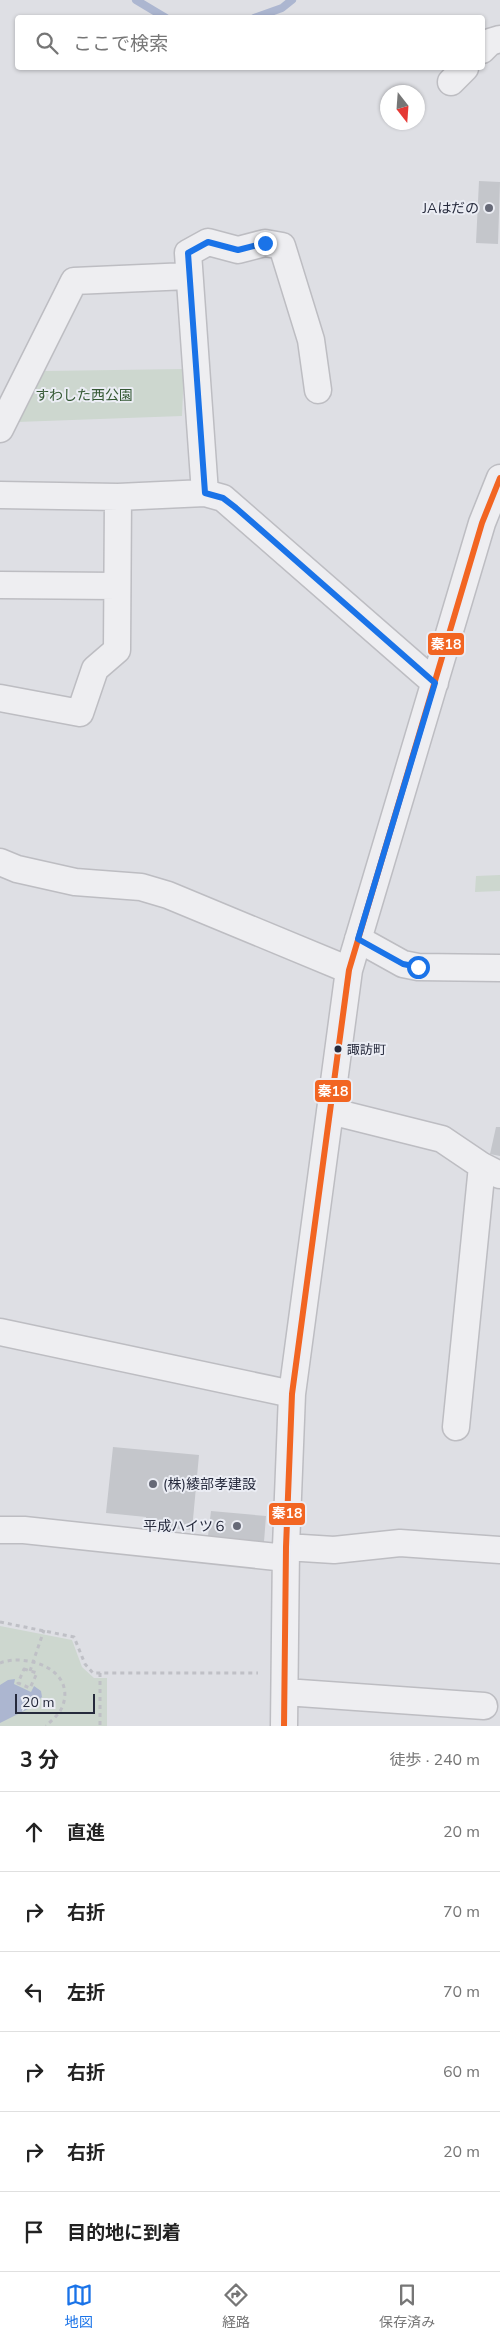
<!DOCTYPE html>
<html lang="ja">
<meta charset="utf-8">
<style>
:root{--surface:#fff;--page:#f2f2f2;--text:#222;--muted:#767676;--line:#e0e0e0;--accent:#1a73e8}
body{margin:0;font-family:"Nunito Sans","Noto Sans JP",sans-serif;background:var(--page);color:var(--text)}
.compass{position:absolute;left:380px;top:85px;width:45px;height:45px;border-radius:50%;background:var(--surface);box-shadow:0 1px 4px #0004;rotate:163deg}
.scale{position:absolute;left:15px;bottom:12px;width:80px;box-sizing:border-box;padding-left:5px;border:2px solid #262a3c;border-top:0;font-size:14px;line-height:18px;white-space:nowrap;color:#262a3c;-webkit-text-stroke:4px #ebedf4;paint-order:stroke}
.stop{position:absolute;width:15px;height:15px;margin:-11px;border:4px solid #1a73e8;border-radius:50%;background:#fff}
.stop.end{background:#1a73e8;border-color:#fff;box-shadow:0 1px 5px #0008}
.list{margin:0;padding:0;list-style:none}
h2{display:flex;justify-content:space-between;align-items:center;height:65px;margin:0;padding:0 20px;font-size:21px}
h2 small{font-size:16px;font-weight:400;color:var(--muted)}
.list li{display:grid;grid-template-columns:32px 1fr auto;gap:15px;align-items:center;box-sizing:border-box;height:80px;padding:0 20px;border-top:1px solid var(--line)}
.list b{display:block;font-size:19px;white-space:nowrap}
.list em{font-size:16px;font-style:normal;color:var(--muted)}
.icon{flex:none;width:28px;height:28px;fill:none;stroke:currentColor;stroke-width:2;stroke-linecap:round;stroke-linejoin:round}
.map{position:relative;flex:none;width:500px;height:1726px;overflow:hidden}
.search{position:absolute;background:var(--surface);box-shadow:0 1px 4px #0004;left:15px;right:15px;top:15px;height:55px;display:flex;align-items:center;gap:12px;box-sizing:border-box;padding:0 18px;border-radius:5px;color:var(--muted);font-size:19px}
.sheet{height:545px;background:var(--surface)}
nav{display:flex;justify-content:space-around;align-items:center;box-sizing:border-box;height:70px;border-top:1px solid var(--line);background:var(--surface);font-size:14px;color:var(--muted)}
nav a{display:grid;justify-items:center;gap:2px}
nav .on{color:var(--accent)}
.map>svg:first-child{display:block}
.green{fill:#cdd7cf}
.water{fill:#acb6d0}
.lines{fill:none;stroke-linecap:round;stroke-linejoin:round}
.stream{stroke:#acb6d0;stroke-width:8}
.building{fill:#c4c6cb}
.minor-casing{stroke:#bdbdc2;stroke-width:29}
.path{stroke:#bfc0c6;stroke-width:3;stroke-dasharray:4 4;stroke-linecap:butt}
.minor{stroke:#eeeef1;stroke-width:26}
.bus-1-casing{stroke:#ebedf4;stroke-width:10}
.bus-1{stroke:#f26522;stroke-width:6}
.route{stroke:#1a73e8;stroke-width:6}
.poi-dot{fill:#666977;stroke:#ebedf4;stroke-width:2}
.bus-dot{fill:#262a3c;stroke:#ebedf4;stroke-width:2}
.labels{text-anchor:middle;stroke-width:4;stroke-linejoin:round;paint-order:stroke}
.bus-label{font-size:13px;fill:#262a3c;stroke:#ebedf4;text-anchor:start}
.poi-label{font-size:14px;fill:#262a3c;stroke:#ebedf4;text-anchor:end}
.park-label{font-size:14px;fill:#345833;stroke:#ebedf4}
.line-badge{stroke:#ebedf4;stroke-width:2}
.badge-label{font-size:14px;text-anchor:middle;font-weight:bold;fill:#fff}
</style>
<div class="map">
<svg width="500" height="1726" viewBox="0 0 500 1726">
<rect width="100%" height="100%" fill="#dedfe4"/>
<path class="green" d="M184 369 182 416 17 422 45 371Z
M500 875V891L475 892 476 876Z
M0 1626 72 1640 82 1667 94 1678H107V1726H0Z"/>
<path class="water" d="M15 1679 14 1684 31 1692 34 1686 41 1691 42 1697 30 1708 0 1723V1685L8 1680Z"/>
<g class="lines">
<path class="stream" d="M136 0 166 18
M254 18 282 8 292 0"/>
</g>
<path class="building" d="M479 181 500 182 498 244 476 243Z
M496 1127H500V1156L490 1154Z
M113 1447 199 1455 192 1530 146 1526V1517L106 1513Z
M211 1511 266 1516 264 1542 208 1536Z"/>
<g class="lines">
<defs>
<path id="minor" d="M482 50 490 42 500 39
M451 82 465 68
M0 429 74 281 188 276
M205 493 188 253 208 242 238 250 265 243 282 246 311 340 318 390
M0 495 118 497 205 493 223 498 435 683
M0 585 116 586
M0 698 80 713 95 669 117 650 118 497
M0 862 17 869 75 882 141 887 168 895 349 970
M358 939 403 964 418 967 500 968
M330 1111 442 1139 482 1166 500 1175
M0 1332 292 1394
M456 1427 482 1166
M0 1530H24L286 1558
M286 1547 334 1550 400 1543 500 1550
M285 1692 484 1706
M284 1726 286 1547 292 1394 349 970 482 523 500 478"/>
</defs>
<use href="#minor" class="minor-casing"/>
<path class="path" d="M0 1622 74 1637 85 1664 93 1673H258
M0 1663C26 1653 75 1669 63 1705 60 1714 52 1720 46 1726
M24 1669 37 1673 30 1688 18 1683Z
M30 1671 44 1630
M100 1673V1726"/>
<use href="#minor" class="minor"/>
<defs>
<path id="bus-1" d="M284 1726 286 1547 292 1394 349 970 482 523 500 478"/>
</defs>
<use href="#bus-1" class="bus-1-casing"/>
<use href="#bus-1" class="bus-1"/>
</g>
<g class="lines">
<path class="route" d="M265 243 238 250 208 242 188 253 205 493 223 498 236 508 435 683 358 939 403 964 418 967"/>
</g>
<g class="poi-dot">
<circle cx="489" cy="208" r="5"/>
<circle cx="153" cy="1484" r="5"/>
<circle cx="237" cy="1526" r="5"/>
</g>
<circle class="bus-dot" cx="338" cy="1049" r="4.5"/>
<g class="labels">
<g class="bus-label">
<text x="347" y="1054">諏訪町</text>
</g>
<g class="poi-label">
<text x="479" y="213">JAはだの</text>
<text x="163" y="1489" text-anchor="start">(株)綾部孝建設</text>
<text x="227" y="1531">平成ハイツ６</text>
</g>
<g class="park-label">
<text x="84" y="400">すわした西公園</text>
</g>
</g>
<g class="line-badge">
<rect x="427" y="632" width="38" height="24" rx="5" fill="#f26522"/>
<rect x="314" y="1079" width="38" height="24" rx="5" fill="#f26522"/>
<rect x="268" y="1502" width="38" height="24" rx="5" fill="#f26522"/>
</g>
<g class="badge-label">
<text x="446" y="649">秦18</text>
<text x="333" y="1096">秦18</text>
<text x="287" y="1518">秦18</text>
</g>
</svg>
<svg class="compass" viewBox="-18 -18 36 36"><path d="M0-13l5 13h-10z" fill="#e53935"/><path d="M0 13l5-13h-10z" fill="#767676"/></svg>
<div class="scale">20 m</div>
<div class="stop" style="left:418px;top:967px"></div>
<div class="stop end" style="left:265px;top:243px"></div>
<div class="search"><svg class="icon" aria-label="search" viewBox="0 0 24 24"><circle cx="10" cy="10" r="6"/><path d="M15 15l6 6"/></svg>ここで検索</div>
</div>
<section class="sheet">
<h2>3 分<small>徒歩 · 240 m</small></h2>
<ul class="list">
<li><svg class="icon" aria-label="ahead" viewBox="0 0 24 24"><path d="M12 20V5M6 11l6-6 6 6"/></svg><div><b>直進</b></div><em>20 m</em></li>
<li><svg class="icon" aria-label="right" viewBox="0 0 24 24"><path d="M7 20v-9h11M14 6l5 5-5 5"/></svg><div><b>右折</b></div><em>70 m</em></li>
<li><svg class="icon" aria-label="left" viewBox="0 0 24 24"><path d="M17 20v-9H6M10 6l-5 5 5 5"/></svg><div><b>左折</b></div><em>70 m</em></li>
<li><svg class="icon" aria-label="right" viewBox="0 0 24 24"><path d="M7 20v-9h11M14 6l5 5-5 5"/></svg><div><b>右折</b></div><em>60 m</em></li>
<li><svg class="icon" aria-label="right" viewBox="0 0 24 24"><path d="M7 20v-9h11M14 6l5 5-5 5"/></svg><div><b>右折</b></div><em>20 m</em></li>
<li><svg class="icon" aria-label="arrive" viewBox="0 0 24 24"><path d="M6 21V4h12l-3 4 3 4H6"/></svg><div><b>目的地に到着</b></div></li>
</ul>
</section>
<nav>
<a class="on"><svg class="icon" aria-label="map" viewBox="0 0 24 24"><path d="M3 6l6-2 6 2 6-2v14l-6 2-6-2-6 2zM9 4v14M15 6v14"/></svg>地図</a>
<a><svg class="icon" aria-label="directions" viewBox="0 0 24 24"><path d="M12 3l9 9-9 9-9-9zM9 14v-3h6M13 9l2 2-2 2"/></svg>経路</a>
<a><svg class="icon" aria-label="saved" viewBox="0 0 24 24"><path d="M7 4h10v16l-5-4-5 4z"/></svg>保存済み</a>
</nav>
